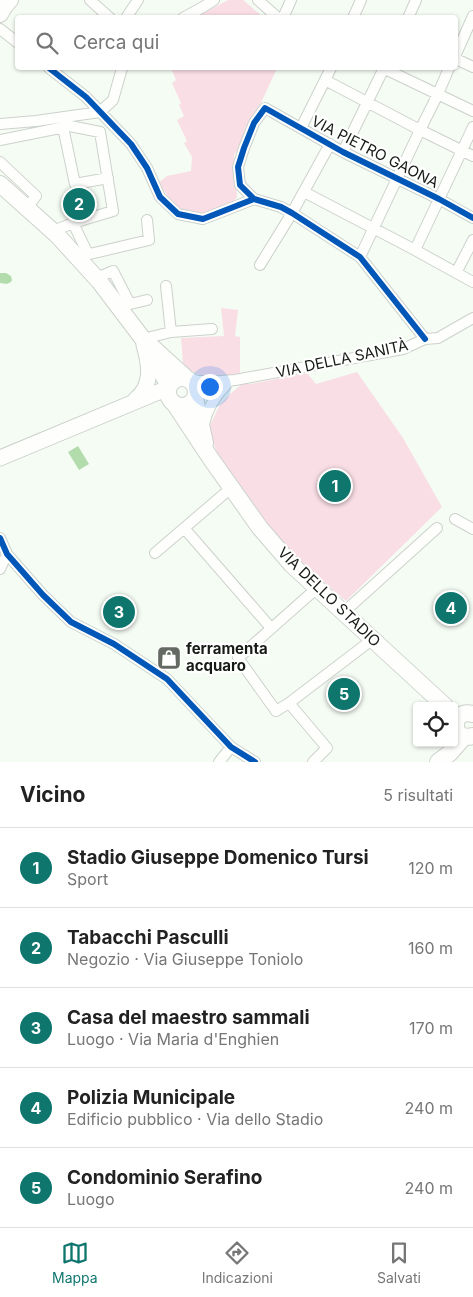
<!DOCTYPE html>
<html lang="it">
<meta charset="utf-8">
<style>
:root{--surface:#fff;--page:#f2f2f2;--text:#222;--muted:#767676;--line:#e0e0e0;--accent:#0f766e}
body{margin:0;font-family:Inter,sans-serif;background:var(--page);color:var(--text)}
.controls{position:absolute;right:15px;bottom:15px;display:grid;overflow:hidden;border-radius:5px;box-shadow:0 1px 4px #0004}
.controls button{width:45px;height:45px;display:grid;place-items:center;padding:0;border:0;border-bottom:1px solid var(--line);background:var(--surface);color:var(--text);font:25px sans-serif}
.you{position:absolute;left:209px;top:386px;width:18px;height:18px;margin:-12px;border:4px solid #fff;border-radius:50%;background:#1a73e8;box-shadow:0 0 0 8px #1a73e833}
.badge{display:grid;place-items:center;width:32px;height:32px;border-radius:50%;background:var(--accent);color:#fff;font-size:16px;font-weight:700}
.pin{position:absolute;translate:-50% -50%;border:2px solid #fff;box-shadow:0 1px 5px #0006}
.list{margin:0;padding:0;list-style:none}
h2{display:flex;justify-content:space-between;align-items:center;height:65px;margin:0;padding:0 20px;font-size:21px}
h2 small{font-size:16px;font-weight:400;color:var(--muted)}
.list li{display:grid;grid-template-columns:32px 1fr auto;gap:15px;align-items:center;box-sizing:border-box;height:80px;padding:0 20px;border-top:1px solid var(--line)}
.list b{display:block;font-size:19px;white-space:nowrap}
.list p{margin:0;font-size:16px;white-space:nowrap;color:var(--muted)}
.list em{font-size:16px;font-style:normal;color:var(--muted)}
.icon{flex:none;width:28px;height:28px;fill:none;stroke:currentColor;stroke-width:2;stroke-linecap:round;stroke-linejoin:round}
.map{position:relative;flex:none;width:473px;height:762px;overflow:hidden}
.search{position:absolute;background:var(--surface);box-shadow:0 1px 4px #0004;left:15px;right:15px;top:15px;height:55px;display:flex;align-items:center;gap:12px;box-sizing:border-box;padding:0 18px;border-radius:5px;color:var(--muted);font-size:19px}
.sheet{height:465px;background:var(--surface)}
nav{display:flex;justify-content:space-around;align-items:center;box-sizing:border-box;height:70px;border-top:1px solid var(--line);background:var(--surface);font-size:14px;color:var(--muted)}
nav a{display:grid;justify-items:center;gap:2px}
nav .on{color:var(--accent)}
.map>svg:first-child{display:block}
.green{fill:#f9dee5}
.water{fill:#b3dcad}
.lines{fill:none;stroke-linecap:round;stroke-linejoin:round}
.street-casing{stroke:#ccd2cb;stroke-width:12}
.secondary-casing{stroke:#ccd2cb;stroke-width:17}
.primary-casing{stroke:#ccd2cb;stroke-width:18}
.street{stroke:#fefffd;stroke-width:10}
.secondary{stroke:#fefffd;stroke-width:15}
.primary{stroke:#fefffd;stroke-width:16}
.cycleway-casing{stroke:#fff;stroke-width:9}
.cycleway{stroke:#0057b8;stroke-width:6}
.labels{text-anchor:middle;stroke-width:4.5;stroke-linejoin:round;paint-order:stroke}
.street-label{font-size:15px;fill:#161b15;stroke:#fff}
.poi-label{font-size:15px;font-weight:bold;fill:#161b15;stroke:#fff;text-anchor:start}
</style>
<div class="map">
<svg width="473" height="762" viewBox="0 0 473 762">
<rect width="100%" height="100%" fill="#f5fcf4"/>
<path class="green" d="M228 0H243L263 17H196Z
M171 68H277L261 103 245 128 244 140 234 155 237 197 225 211 203 219 178 214 159 182 167 176 191 171 192 157 184 143 187 141 177 120 184 116 179 105 181 103 172 83 176 80Z
M221 308 238 310 235 336 240 337V375L207 378 187 369 183 364 181 338 224 336Z
M357 372 403 438 442 507 346 601 284 548 224 465 216 450 210 435V426L220 404 229 395 242 384H250L307 373 316 384Z"/>
<path class="water" d="M0 273H6L11 276 12 280 11 282 7 284 0 283Z
M78 446 89 464 79 470 68 452Z"/>
<g class="lines">
<defs>
<path id="street" d="M90 0 110 18
M258 0 278 18
M126 18 138 0
M183 18 203 7 214 0
M283 18 291 0
M353 18 361 0
M408 18 416 0
M0 29 18 43
M456 54 473 16
M456 59 473 67
M49 68 86 97 131 144 147 168 160 197 178 214 203 219 254 199 281 207 292 213 360 257 425 339
M383 68 473 111
M325 80 420 130 473 156
M100 112 113 100 122 68
M0 124 36 121 100 112
M63 127 75 184 108 178
M301 128 331 68
M0 140 70 126 100 132 113 211 73 223 53 231
M343 152 384 68
M0 162 36 196 27 208
M304 192 415 250 473 282
M254 199 240 185 238 167 244 148 254 123 265 108 343 152 439 199 473 218
M73 223 88 254
M415 250 473 127
M77 257 149 240 147 220
M360 257 420 130 438 94 449 68
M260 265 292 213 330 144
M456 273 473 240
M96 278 113 271 130 304 147 300
M171 332 212 329
M143 339 171 332 166 286
M188 379C204 383 219 381 235 380L403 349 425 339 438 338 473 318
M196 396 223 385
M204 425C207 408 215 396 227 384
M455 519 473 529
M184 528 271 628
M0 538 7 554 43 595 71 622 114 644 167 679 231 747 255 762
M155 553 231 488
M0 569 7 554
M344 612 437 528
M289 703 276 711 238 658 317 588
M219 762 231 747
M313 762 327 748 289 703 373 639"/>
<path id="secondary" d="M135 400C153 386 150 365 144 345
M0 458 168 388"/>
<path id="primary" d="M0 14 4 7 10 0
M0 184 57 235 99 281 143 339 169 386
M152 347 185 377
M168 392a14 14 0 1 1 28 0a14 14 0 1 1-28 0Z
M195 398 205 443
M174 403 211 459 260 528 292 565 445 706
M473 714C450 708 450 742 473 736
M438 762 450 753 464 737"/>
</defs>
<use href="#street" class="street-casing"/>
<use href="#secondary" class="secondary-casing"/>
<use href="#primary" class="primary-casing"/>
<use href="#street" class="street"/>
<use href="#secondary" class="secondary"/>
<use href="#primary" class="primary"/>
<defs>
<path id="cycleway" d="M49 68 86 97 131 144 147 168 160 197 178 214 203 219 254 199 281 207 292 213 360 257 425 339
M254 199 240 185 238 167 244 148 254 123 265 108 343 152 439 199 473 218
M0 538 7 554 43 595 71 622 114 644 167 679 231 747 255 762"/>
</defs>
<use href="#cycleway" class="cycleway-casing"/>
<use href="#cycleway" class="cycleway"/>
</g>
<defs>
<symbol id="shop-square" viewBox="-11 -11 22 22"><rect x="-9" y="-9" width="18" height="18" rx="4" fill="#646a63" stroke="#fff"/><path d="M-5-2.5h2.3a2.7 3.5 0 0 1 5.4 0H5L5.5 6h-11ZM-1.5-2.5h3a1.5 2.3 0 0 0-3 0Z" fill="#fff"/></symbol>
</defs>
<g fill-rule="evenodd">
<use href="#shop-square" x="155" y="644" width="28" height="28"/>
</g>
<g class="labels">
<g class="street-label">
<text transform="translate(375 152) rotate(27)" y="5">VIA PIETRO GAONA</text>
<text transform="translate(342 359) rotate(-12)" y="5">VIA DELLA SANITÀ</text>
<text transform="translate(329 597) rotate(44)" y="5">VIA DELLO STADIO</text>
</g>
<g class="poi-label">
<text x="186" y="654">ferramenta<tspan x="186" dy="17">acquaro</tspan></text>
</g>
</g>
</svg>
<div class="controls">
<button><svg class="icon" aria-label="locate" viewBox="0 0 24 24"><circle cx="12" cy="12" r="6"/><path d="M12 2v4M12 18v4M2 12h4M18 12h4"/></svg></button>
</div>
<div class="you"></div>
<div class="pin badge" style="left:335px;top:486px">1</div>
<div class="pin badge" style="left:79px;top:204px">2</div>
<div class="pin badge" style="left:119px;top:612px">3</div>
<div class="pin badge" style="left:451px;top:608px">4</div>
<div class="pin badge" style="left:344px;top:694px">5</div>
<div class="search"><svg class="icon" aria-label="search" viewBox="0 0 24 24"><circle cx="10" cy="10" r="6"/><path d="M15 15l6 6"/></svg>Cerca qui</div>
</div>
<section class="sheet">
<h2>Vicino<small>5 risultati</small></h2>
<ul class="list">
<li><span class="badge">1</span><div><b>Stadio Giuseppe Domenico Tursi</b><p>Sport</p></div><em>120 m</em></li>
<li><span class="badge">2</span><div><b>Tabacchi Pasculli</b><p>Negozio · Via Giuseppe Toniolo</p></div><em>160 m</em></li>
<li><span class="badge">3</span><div><b>Casa del maestro sammali</b><p>Luogo · Via Maria d'Enghien</p></div><em>170 m</em></li>
<li><span class="badge">4</span><div><b>Polizia Municipale</b><p>Edificio pubblico · Via dello Stadio</p></div><em>240 m</em></li>
<li><span class="badge">5</span><div><b>Condominio Serafino</b><p>Luogo</p></div><em>240 m</em></li>
</ul>
</section>
<nav>
<a class="on"><svg class="icon" aria-label="map" viewBox="0 0 24 24"><path d="M3 6l6-2 6 2 6-2v14l-6 2-6-2-6 2zM9 4v14M15 6v14"/></svg>Mappa</a>
<a><svg class="icon" aria-label="directions" viewBox="0 0 24 24"><path d="M12 3l9 9-9 9-9-9zM9 14v-3h6M13 9l2 2-2 2"/></svg>Indicazioni</a>
<a><svg class="icon" aria-label="saved" viewBox="0 0 24 24"><path d="M7 4h10v16l-5-4-5 4z"/></svg>Salvati</a>
</nav>
